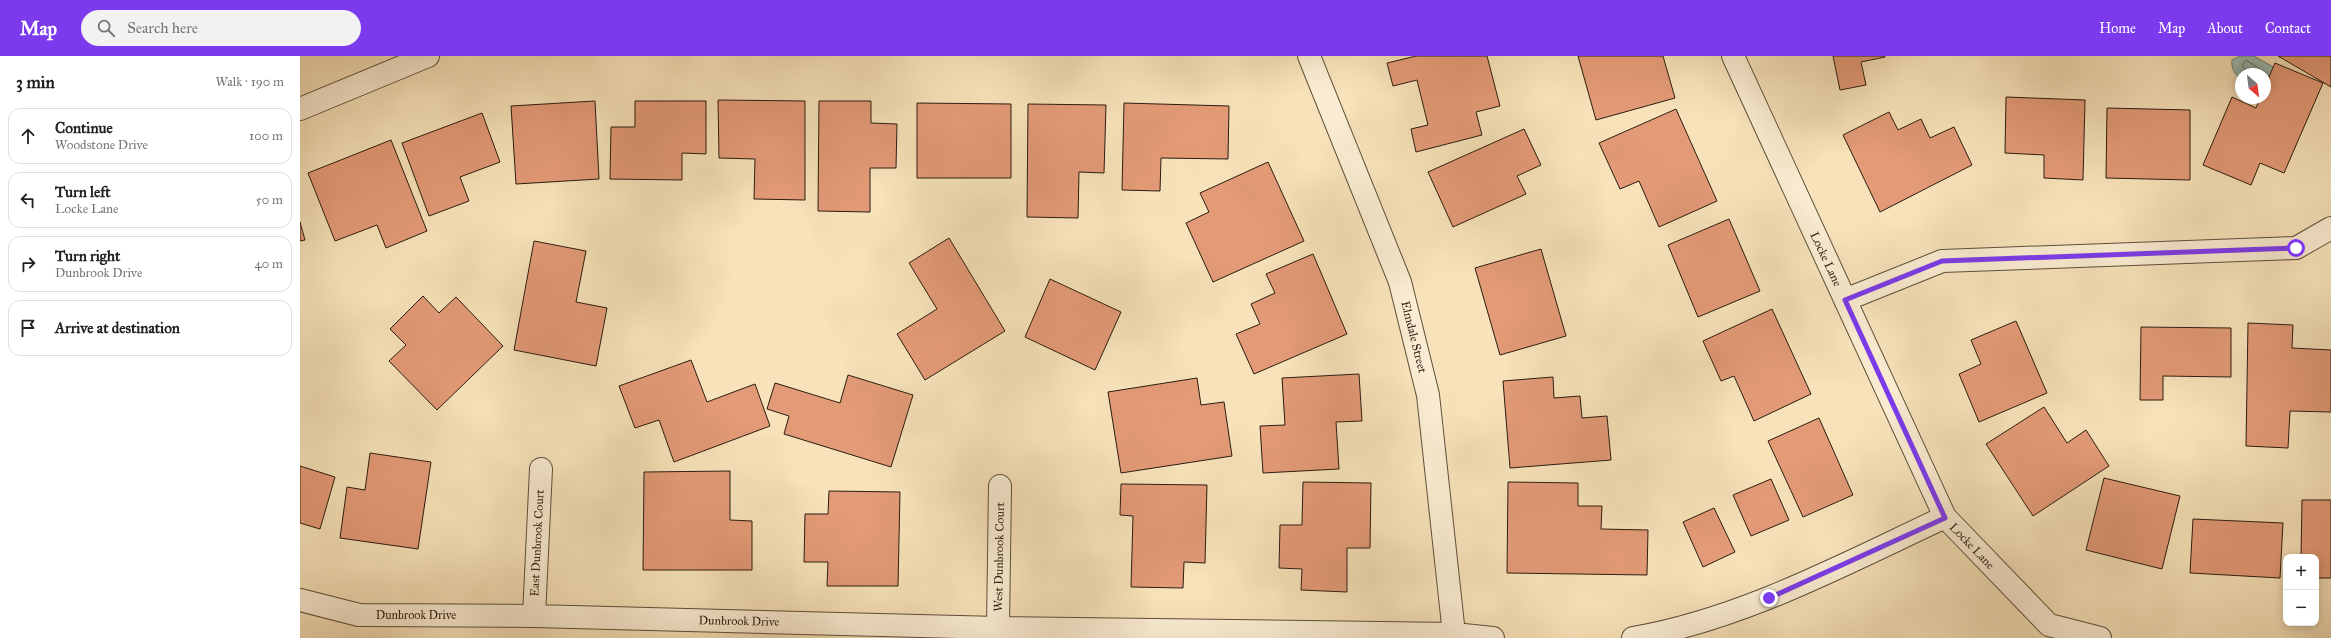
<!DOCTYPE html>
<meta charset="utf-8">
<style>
:root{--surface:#fff;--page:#f2f2f2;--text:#222;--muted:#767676;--line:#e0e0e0;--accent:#7c3aed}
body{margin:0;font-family:"IM FELL Great Primer",serif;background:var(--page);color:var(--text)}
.controls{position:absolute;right:12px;bottom:12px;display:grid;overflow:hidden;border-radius:8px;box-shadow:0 2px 10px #0003}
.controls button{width:36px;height:36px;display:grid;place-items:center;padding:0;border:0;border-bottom:1px solid var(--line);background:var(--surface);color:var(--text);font:20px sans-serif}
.compass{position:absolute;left:1935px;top:12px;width:36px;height:36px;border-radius:50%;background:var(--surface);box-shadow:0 2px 10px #0003;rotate:152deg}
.stop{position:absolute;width:12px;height:12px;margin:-9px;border:3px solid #7c3aed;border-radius:50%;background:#fff}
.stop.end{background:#7c3aed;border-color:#fff;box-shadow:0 1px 4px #0008}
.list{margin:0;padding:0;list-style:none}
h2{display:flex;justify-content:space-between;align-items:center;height:52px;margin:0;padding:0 16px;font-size:17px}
h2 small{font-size:13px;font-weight:400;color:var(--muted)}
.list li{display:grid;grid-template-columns:26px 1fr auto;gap:12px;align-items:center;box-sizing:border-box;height:56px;margin:0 8px 8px;padding:0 8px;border:1px solid var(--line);border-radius:12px}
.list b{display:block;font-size:15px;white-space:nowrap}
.list p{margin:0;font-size:13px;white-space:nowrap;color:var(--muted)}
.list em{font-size:13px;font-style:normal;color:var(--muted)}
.icon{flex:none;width:22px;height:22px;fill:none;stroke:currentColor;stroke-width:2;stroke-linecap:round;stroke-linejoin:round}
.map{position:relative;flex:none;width:2031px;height:582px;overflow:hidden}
header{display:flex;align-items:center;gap:24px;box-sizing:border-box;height:56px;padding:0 20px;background:var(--accent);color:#fff}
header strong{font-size:19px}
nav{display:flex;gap:22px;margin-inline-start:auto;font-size:14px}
.search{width:280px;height:36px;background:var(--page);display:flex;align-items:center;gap:10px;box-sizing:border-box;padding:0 14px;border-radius:22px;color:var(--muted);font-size:15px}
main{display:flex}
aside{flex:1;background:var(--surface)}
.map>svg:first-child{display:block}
.water{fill:#9ebdb4;stroke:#707d72}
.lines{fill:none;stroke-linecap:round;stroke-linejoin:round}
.shore{stroke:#646c62;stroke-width:1}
.building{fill:#e39a77;stroke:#2a1c10}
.minor-casing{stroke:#5d4e3a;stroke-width:24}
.minor{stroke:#faecd2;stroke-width:22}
.route{stroke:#7c3aed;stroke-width:5}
.labels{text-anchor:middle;stroke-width:3.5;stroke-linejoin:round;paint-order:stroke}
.street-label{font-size:12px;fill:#2a1c10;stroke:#faecd2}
</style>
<header>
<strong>Map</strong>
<div class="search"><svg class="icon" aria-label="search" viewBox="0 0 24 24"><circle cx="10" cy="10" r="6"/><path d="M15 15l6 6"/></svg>Search here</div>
<nav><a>Home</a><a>Map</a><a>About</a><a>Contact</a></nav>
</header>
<main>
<aside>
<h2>3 min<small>Walk · 190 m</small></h2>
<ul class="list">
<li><svg class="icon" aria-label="ahead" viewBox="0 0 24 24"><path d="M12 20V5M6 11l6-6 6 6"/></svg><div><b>Continue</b><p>Woodstone Drive</p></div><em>100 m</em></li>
<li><svg class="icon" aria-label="left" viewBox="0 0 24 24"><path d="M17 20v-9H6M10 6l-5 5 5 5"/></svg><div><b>Turn left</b><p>Locke Lane</p></div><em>50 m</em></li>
<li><svg class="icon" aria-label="right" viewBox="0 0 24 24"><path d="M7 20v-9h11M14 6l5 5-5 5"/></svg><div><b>Turn right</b><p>Dunbrook Drive</p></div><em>40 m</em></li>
<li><svg class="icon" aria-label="arrive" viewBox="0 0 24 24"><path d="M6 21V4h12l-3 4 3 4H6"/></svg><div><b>Arrive at destination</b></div></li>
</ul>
</aside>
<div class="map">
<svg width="2031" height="582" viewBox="0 0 2031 582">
<rect width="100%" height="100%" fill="#f7e2b9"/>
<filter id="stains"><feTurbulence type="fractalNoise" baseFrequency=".005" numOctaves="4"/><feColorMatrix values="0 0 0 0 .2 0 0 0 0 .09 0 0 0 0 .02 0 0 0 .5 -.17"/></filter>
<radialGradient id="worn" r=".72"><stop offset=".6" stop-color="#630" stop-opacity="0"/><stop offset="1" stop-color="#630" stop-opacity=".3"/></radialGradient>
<path class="water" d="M1940 0H1954L1975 12 1965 31V18H1941V22C1934 19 1931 11 1932 4Z"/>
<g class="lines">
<path class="shore" d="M1949 18 1942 10 1946 4 1966 17 1965 22"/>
</g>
<path class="building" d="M1116 0H1187L1200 50 1176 56 1182 79 1116 96 1111 73 1128 69 1117 24 1093 30 1087 7Z
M1278 0H1363L1375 42 1296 64Z
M1533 0H1585V1L1561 6 1566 29 1540 34Z
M1978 0H2031V31Z
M1975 7 2023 27 1984 117 1960 107 1951 129 1903 109 1932 41 1956 52 1960 42H1965V30Z
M1706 41 1785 44 1783 124 1744 122V99L1705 97Z
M418 44 505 45V144L454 143 455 103 419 102Z
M295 45 299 123 216 128 211 50Z
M335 45H406V98L382 97V124L310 123 311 71H335Z
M519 45H571V67L597 68 596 112H570V156L518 155Z
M617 47 711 48V122H617Z
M824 47 929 50 928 103 861 102 860 135 822 134Z
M728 48 806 49 804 117 779 116 778 162 727 161Z
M1807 52 1890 54V124L1806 122Z
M1376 53 1417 145 1359 171 1339 125 1320 133 1299 87Z
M1589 56 1598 74 1621 63 1630 82 1654 71 1672 109 1580 156 1543 79Z
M182 57 200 106 160 121 169 145 129 160 102 87Z
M1224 73 1241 109 1217 120 1226 138 1153 171 1128 116Z
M91 84 127 175 86 192 77 169 35 185 8 117Z
M968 106 1004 185 913 226 886 167 909 156 900 137Z
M1429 163 1460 235 1398 261 1368 189Z
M0 166 5 184 0 185Z
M649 182 705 275 625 324 597 278 637 253 609 207Z
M234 185 286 195 276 246 307 252 296 310 214 294Z
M1241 193 1266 280 1200 299 1175 212Z
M1013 198 1047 278 954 318 936 278 960 268 951 248 975 237 966 218Z
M750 223 821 256 795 314 725 281Z
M123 240 139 257 156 241 203 290 137 354 89 305 106 289 90 273Z
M1472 253 1511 338 1454 365 1434 320 1421 325 1403 285Z
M1716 265 1747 337 1679 366 1659 318 1681 308 1671 284Z
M1948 267 1993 269 1992 292 2031 294V356L1990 355 1988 392 1946 390Z
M1841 271 1931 272V321L1863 320V344H1840Z
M391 304 407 346 455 328 470 370 374 406 359 364 335 372 319 330Z
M1059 318 1062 365 1036 366 1039 413 963 417 960 370 985 369 982 322Z
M548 319 613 339 591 411 484 378 489 360 467 353 475 327 540 347Z
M1253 321 1254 342 1280 340 1282 362 1307 360 1311 404 1210 412 1203 325Z
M897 322 901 349 924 346 932 400 821 417 808 336Z
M1744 351 1767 387 1786 374 1809 410 1733 460 1686 388Z
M1519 362 1553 439 1503 461 1468 385Z
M70 397 131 406 118 493 40 482 47 431 65 434Z
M0 410 35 421 20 473 0 467Z
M430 415V464L452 465V514H343L344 416Z
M1804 422 1880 440 1862 513 1786 494Z
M1471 423 1489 464 1451 480 1433 439Z
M1003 426 1071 427 1070 492H1047V536L1001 534 1002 513 979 512 980 469H1002Z
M1208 426 1278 427V450H1302L1301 473 1348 474 1347 519 1207 517Z
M821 428 907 429 905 507 884 506 883 532 831 531 833 460 820 459Z
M529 435 600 436 598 530H527L528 506H504L505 458H528Z
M2002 444H2031V522H2016V501H2001Z
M1414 452 1435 496 1403 511 1383 466Z
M1893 463 1983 467 1980 522 1890 517Z"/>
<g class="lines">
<defs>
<path id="minor" d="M1009 0 1100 226 1128 339 1154 578
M1433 0 1645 461 1749 569 1800 582
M0 53 128 0
M1545 244 1642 205 1996 192 2031 172
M0 544 59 559 234 560 698 572 1154 578 1193 582
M234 560 241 413
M698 572 700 430
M1333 582C1443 563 1544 508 1645 461"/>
</defs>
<use href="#minor" class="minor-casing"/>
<use href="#minor" class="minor"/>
</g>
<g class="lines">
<path class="route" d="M1469 542 1645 462 1545 244 1642 205 1996 192"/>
</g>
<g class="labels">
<g class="street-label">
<text transform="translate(1526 203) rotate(65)" y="4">Locke Lane</text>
<text transform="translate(1114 281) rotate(76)" y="4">Elmdale Street</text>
<text transform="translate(237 487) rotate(-87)" y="4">East Dunbrook Court</text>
<text transform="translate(1672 490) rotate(46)" y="4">Locke Lane</text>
<text transform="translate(699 501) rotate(-89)" y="4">West Dunbrook Court</text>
<text x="116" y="563">Dunbrook Drive</text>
<text transform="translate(439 565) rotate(1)" y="4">Dunbrook Drive</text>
</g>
</g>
<rect width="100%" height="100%" filter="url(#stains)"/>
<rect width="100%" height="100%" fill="url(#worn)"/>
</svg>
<div class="controls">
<button>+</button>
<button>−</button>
</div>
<svg class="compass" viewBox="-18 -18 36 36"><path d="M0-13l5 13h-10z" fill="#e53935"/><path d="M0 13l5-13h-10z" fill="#767676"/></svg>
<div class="stop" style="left:1996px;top:192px"></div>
<div class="stop end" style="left:1469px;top:542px"></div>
</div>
</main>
